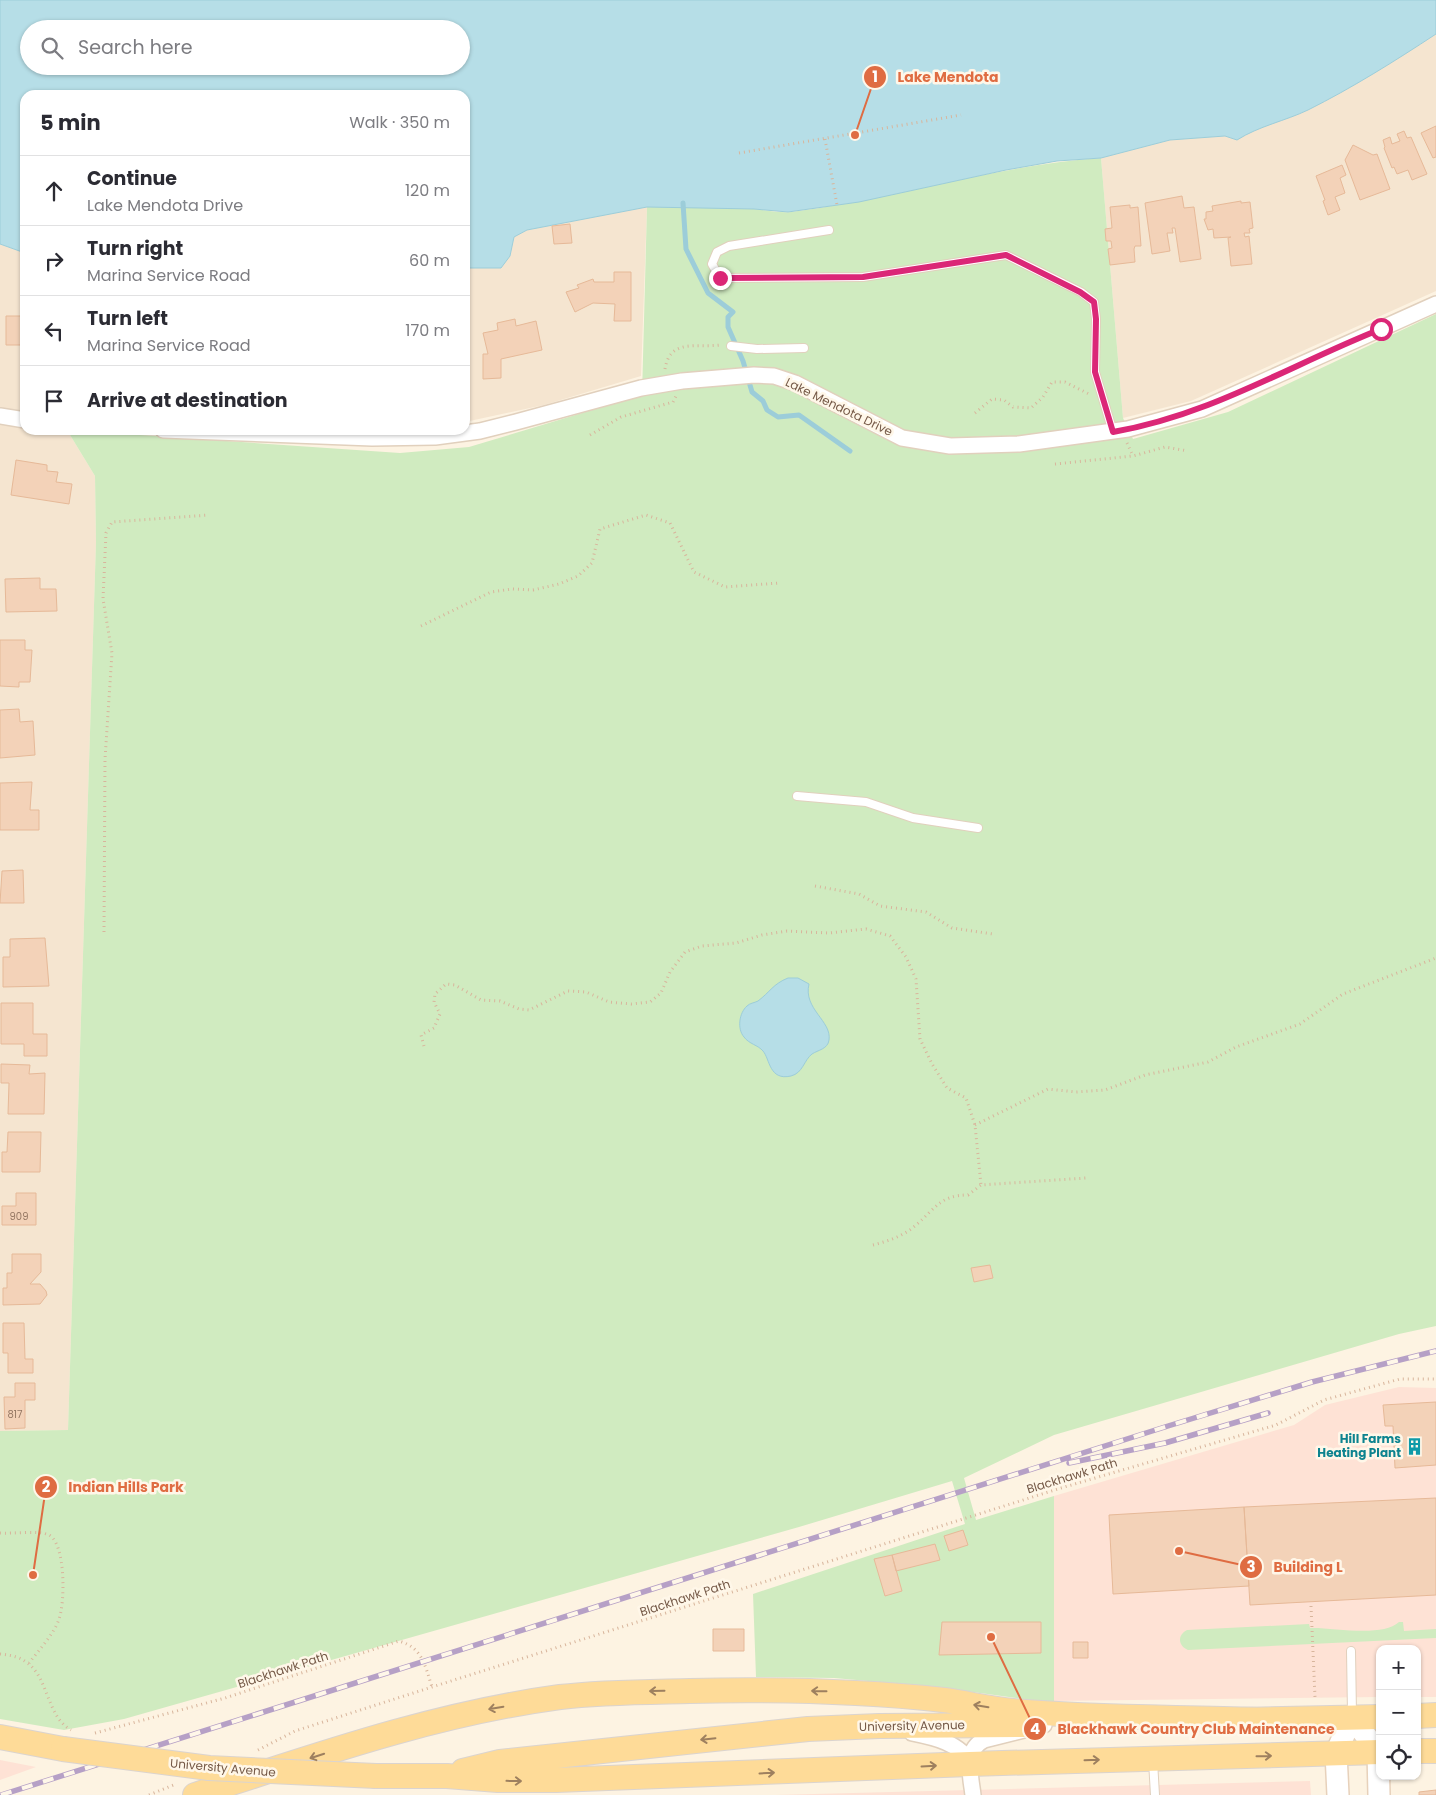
<!DOCTYPE html>
<meta charset="utf-8">
<style>
:root{--surface:#fff;--page:#f7f7f7;--text:#2b2b33;--muted:#7c7c81;--line:#e1e1e2}
body{margin:0;font-family:Poppins,sans-serif;background:var(--page);color:var(--text)}
.controls{position:absolute;right:15px;bottom:15px;display:grid;overflow:hidden;border-radius:10px;box-shadow:0 1px 4px #0004}
.controls button{width:45px;height:45px;display:grid;place-items:center;padding:0;border:0;border-bottom:1px solid var(--line);background:var(--surface);color:var(--text);font:25px sans-serif}
.stop{position:absolute;width:15px;height:15px;margin:-11px;border:4px solid #db2777;border-radius:50%;background:#fff}
.stop.end{background:#db2777;border-color:#fff;box-shadow:0 1px 5px #0008}
.list{margin:0;padding:0;list-style:none}
h2{display:flex;justify-content:space-between;align-items:center;height:65px;margin:0;padding:0 20px;font-size:21px}
h2 small{font-size:16px;font-weight:400;color:var(--muted)}
.list li{display:grid;grid-template-columns:32px 1fr auto;gap:15px;align-items:center;box-sizing:border-box;height:70px;padding:0 20px;border-top:1px solid var(--line)}
.list b{display:block;font-size:19px;white-space:nowrap}
.list p{margin:0;font-size:16px;white-space:nowrap;color:var(--muted)}
.list em{font-size:16px;font-style:normal;color:var(--muted)}
.icon{flex:none;width:28px;height:28px;fill:none;stroke:currentColor;stroke-width:2;stroke-linecap:round;stroke-linejoin:round}
.map{position:relative;flex:none;width:1436px;height:1795px;overflow:hidden}
.search{position:absolute;background:var(--surface);box-shadow:0 1px 4px #0004;left:20px;top:20px;width:450px;height:55px;display:flex;align-items:center;gap:12px;box-sizing:border-box;padding:0 18px;border-radius:28px;color:var(--muted);font-size:19px}
.panel{position:absolute;background:var(--surface);box-shadow:0 1px 4px #0004;left:20px;top:90px;width:450px;height:345px;border-radius:15px}
.map>svg:first-child{display:block}
.residential{fill:#f5e5d0}
.commercial{fill:#fee2d5}
.green{fill:#d0ebc0}
.water{fill:#b6dee7;stroke:#9ccdd9;fill-rule:evenodd}
.lines{fill:none;stroke-linecap:round;stroke-linejoin:round}
.stream{stroke:#9ccdd9;stroke-width:5}
.building{fill:#f3d2b8;stroke:#e6b998}
.lane-casing{stroke:#e1d0bd;stroke-width:10}
.street-casing{stroke:#e1d0bd;stroke-width:18}
.secondary-casing{stroke:#e7d1bb;stroke-width:24}
.primary-casing{stroke:#dbd4cf;stroke-width:26}
.path{stroke:#d8b59c;stroke-width:3;stroke-dasharray:1 4;stroke-linecap:butt}
.lane{stroke:#fff;stroke-width:8}
.street{stroke:#fff;stroke-width:15}
.secondary{stroke:#fff;stroke-width:21}
.primary{stroke:#fedb98;stroke-width:24}
.rail-casing{stroke:#b6a0c6;stroke-width:5.5}
.rail{stroke:#fff7e9;stroke-width:4;stroke-dasharray:11;stroke-linecap:butt}
.primary-bridge-casing{stroke:#dbd4cf;stroke-width:26;stroke-linecap:butt}
.primary-bridge{stroke:#fedb98;stroke-width:24}
.oneway{stroke:#9e805f}
.route{stroke:#db2777;stroke-width:6}
.labels{text-anchor:middle;stroke-width:5;stroke-linejoin:round;paint-order:stroke}
.number-label{font-size:10px;fill:#947763}
.street-label{font-size:12px;fill:#755947;stroke:#fff7e9}
.culture-label{font-size:12px;font-weight:bold;fill:#0d838f;stroke:#fff7e9;text-anchor:end}
.leader{fill:none;stroke:#df6c42;stroke-width:2}
.callout-dot{fill:#df6c42;stroke:#fff7e9;stroke-width:2}
.mark-label{font-size:15px;text-anchor:middle;font-weight:bold;fill:#fff}
.callout-label{font-size:14px;text-anchor:middle;font-weight:bold;fill:#df6c42;stroke:#fff7e9;stroke-width:5;stroke-linejoin:round;paint-order:stroke}
</style>
<div class="map">
<svg width="1436" height="1795" viewBox="0 0 1436 1795">
<rect width="100%" height="100%" fill="#fdf3e2"/>
<path class="residential" d="M1436 34V291L1191 401 1123 418 1101 158 1170 140 1225 136 1237 140 1247 133 1306 111 1351 87Z
M647 207 641 376 544 405 465 422V263L468 268 510 256 514 237 527 230Z
M0 244 25 253V430H67L95 476 96 542 68 1430 0 1431Z"/>
<path class="commercial" d="M1399 1387 1436 1388V1697H1417V1649H1380V1697L1054 1701V1496L1294 1425 1325 1405Z
M0 1760 36 1767 0 1780Z
M1310 1781 1311 1795H775Z"/>
<path class="green" d="M1101 158 1123 418 1133 439 1228 412 1436 314V1326L1399 1334 1054 1435 964 1478 976 1520 1054 1496V1701H1037L937 1687 834 1678 756 1677 753 1594 965 1524 952 1481 799 1527 124 1719 64 1730 0 1719V1431L68 1430 96 542 95 476 67 430 400 453 469 447 642 395 647 207C683 207 718 207 754 209 766 210 779 213 791 212 895 199 996 165 1101 158Z
M1399 1622H1403L1404 1631 1436 1629V1638L1188 1650C1178 1646 1177 1635 1187 1630L1309 1624 1310 1628C1332 1627 1382 1638 1399 1622Z"/>
<path class="water" d="M0 0H1436V34C1395 61 1352 88 1308 110 1285 121 1259 126 1237 140L1225 136 1170 140 1101 158 1057 161 1006 170 859 202 788 212 754 209 647 207 527 230 514 237 510 256 501 268H468L465 263V95H25V253L0 244ZM29 29H461V66H29Z
M788 978H798L809 984C803 1009 832 1021 829 1040 828 1049 818 1050 812 1054 804 1060 803 1073 791 1076 769 1081 770 1059 763 1051 758 1045 749 1044 744 1037 737 1029 739 1013 747 1006 750 1003 754 1003 758 1001 770 992 773 984 788 978Z"/>
<g class="lines">
<path class="stream" d="M683 203 686 249 708 293 733 312 728 317V327L743 361 752 392 763 401 767 410 778 417 799 415 850 451"/>
</g>
<path class="building" d="M1436 126V157L1433 158 1421 133Z
M1404 131 1407 138 1411 137 1427 174 1412 180 1408 170 1397 174 1394 167 1392 168 1384 148 1385 147 1383 140 1390 137 1392 144 1400 141 1397 134Z
M1353 145 1373 155 1377 154 1390 189 1360 200 1345 160Z
M1342 165 1346 175 1340 178 1345 193 1335 197 1340 210 1328 215 1323 201 1325 200 1316 176Z
M1182 196 1184 208 1194 207 1201 259 1180 262 1175 228H1172L1173 233H1167L1170 251 1152 254 1145 203Z
M1241 201V203L1250 202 1253 228 1249 229 1250 233H1244L1245 237 1249 236 1252 264 1231 266 1228 238 1231 237 1214 238 1213 229 1208 230 1204 219H1206V212L1213 211 1212 206Z
M1130 205V208L1138 207 1141 246H1135L1134 249 1135 262 1110 265 1108 249 1112 248 1111 241H1106L1105 229 1112 228 1110 207Z
M570 224 572 243 554 244 552 226Z
M614 272H631V321H614L615 304 593 303 575 312 566 292 579 288 577 285 593 279 594 282H614Z
M6 316H25V345H6Z
M515 319 516 326 536 321 542 350 501 359V378L483 379V354H488L483 333 498 330 497 323Z
M465 365H467L468 385H465Z
M16 460 47 465V471L58 472 56 482 72 484 69 504 11 495Z
M40 578V589H56L57 611 6 612 5 579Z
M0 640H25V650H32L30 682H19V687L0 686Z
M19 709 20 722 33 721 35 755 0 758V710Z
M32 782 30 810H39V830H0V783Z
M23 870 24 903H0L2 871Z
M45 938 49 986 3 987V957H10V939Z
M1 1003H33V1034H47V1056H24V1044H1Z
M1 1064 30 1065 29 1074 45 1073 44 1114H8L9 1083H1Z
M8 1132H41L40 1172H2V1152H7Z
M16 1193H36V1225H2V1206H16Z
M12 1254H41V1272L30 1284H40L46 1291 47 1295 40 1304 3 1305V1288H7V1273H12Z
M990 1265 993 1278 974 1282 971 1268Z
M3 1323H24L25 1359H33V1373H8V1353H3Z
M15 1383H35V1400H25V1428L5 1429 4 1397H15Z
M1436 1402V1465L1395 1468 1393 1426H1385L1383 1405Z
M1436 1498V1595L1250 1605 1244 1507Z
M1244 1507 1249 1586 1113 1594 1109 1515Z
M963 1530 968 1545 949 1551 944 1536Z
M935 1544 940 1560 896 1571 892 1555Z
M892 1555 902 1591 885 1596 874 1559Z
M942 1622H1041V1653L939 1655Z
M713 1629H744V1651H713Z
M1073 1642H1088V1658H1073Z
M1436 1790V1795H1419V1792Z"/>
<g class="lines">
<defs>
<path id="lane" d="M829 230 729 246 717 252 712 264 720 278 863 277 1006 255 1081 292 1094 302 1096 319 1095 372 1113 432
M731 346 757 349 804 348
M797 796 866 802 913 818 978 828
M1351 1651 1352 1714
M1153 1761 1155 1795"/>
<path id="street" d="M0 416 25 420
M163 430 372 438 435 437 480 431 516 422 641 388 682 381 754 375 774 376 795 383 902 438 950 446 1019 444 1128 429 1202 409 1436 304
M912 1733C932 1737 962 1743 970 1764
M973 1795C971 1777 963 1750 984 1740L1044 1725"/>
<path id="secondary" d="M1338 1795 1336 1753 1352 1717 1378 1752 1379 1795"/>
<path id="primary" d="M1417 1716 1436 1715
M1241 1720 1380 1717
M0 1737 63 1749
M1417 1751H1436
M463 1771 500 1762 808 1729 879 1726 1027 1725
M376 1776H447L498 1780H556L970 1764 1380 1752
M195 1795C315 1756 434 1714 560 1697 603 1692 647 1692 690 1691 774 1689 859 1691 944 1700 967 1703 990 1709 1013 1711 1094 1718 1176 1717 1257 1720"/>
</defs>
<use href="#lane" class="lane-casing"/>
<use href="#street" class="street-casing"/>
<use href="#secondary" class="secondary-casing"/>
<use href="#primary" class="primary-casing"/>
<path class="path" d="M825 139 837 205
M739 153 961 115
M665 369C670 338 697 348 720 345
M975 413 992 399 1004 400 1013 407 1031 408 1043 397 1052 382H1065L1091 395
M590 435 621 417 673 402 676 396
M1127 443 1133 456
M1055 464 1133 456 1165 447 1188 451
M421 626 491 592 512 589 533 590 559 584 578 576 592 563 600 529 646 515 670 523 694 572 725 587 779 583
M815 886 859 894 880 906 926 912 952 928 993 934
M104 932 105 759 112 653 103 599 106 533 112 522 209 515
M424 1046 421 1035 434 1028 440 1014 434 1002 435 994 446 984 455 985 481 1000 500 1001 519 1009 529 1010 568 991 586 992 609 1002 631 1004 650 1002 661 993 670 972 685 952 702 946 736 943 762 935 787 931 829 933 866 929 890 936 906 957 916 979 920 1039 932 1064 947 1088 966 1098 975 1125 981 1185
M975 1125 1048 1089 1076 1092 1105 1090 1145 1075 1208 1062 1236 1047 1300 1024 1343 994 1436 958
M873 1245C888 1241 904 1236 916 1225 935 1209 940 1195 968 1195L981 1185 1086 1178
M0 1533C12 1534 39 1530 49 1535 66 1544 65 1603 59 1619 54 1634 39 1650 29 1663
M1311 1606 1315 1697
M0 1654C9 1655 18 1656 26 1662 49 1677 46 1716 71 1730
M95 1733 225 1698 399 1641C423 1648 425 1666 432 1687
M258 1750 295 1731 432 1687 1061 1488 1276 1425 1324 1400 1400 1379H1436
M149 1795 176 1784"/>
<use href="#lane" class="lane"/>
<use href="#street" class="street"/>
<use href="#secondary" class="secondary"/>
<use href="#primary" class="primary"/>
<defs>
<path id="rail" d="M1069 1463 1165 1443 1268 1413
M1 1795 1168 1426 1312 1382 1436 1351"/>
</defs>
<use href="#rail" class="rail-casing"/>
<use href="#rail" class="rail"/>
<defs>
<path id="primary-bridge" d="M63 1749 209 1768 376 1776"/>
</defs>
<use href="#primary-bridge" class="primary-bridge-casing"/>
<use href="#primary-bridge" class="primary-bridge"/>
</g>
<defs><path id="oneway-shaft" d="M-6 0H5M1.5-3L5.5 0L1.5 3" fill="none" stroke-width="1.6" stroke-linecap="round" stroke-linejoin="round" transform="scale(1.25)"/></defs>
<g class="oneway">
<use href="#oneway-shaft" transform="translate(657 1691) rotate(179)"/>
<use href="#oneway-shaft" transform="translate(819 1691) rotate(-179)"/>
<use href="#oneway-shaft" transform="translate(981 1706) rotate(-171)"/>
<use href="#oneway-shaft" transform="translate(496 1708) rotate(170)"/>
<use href="#oneway-shaft" transform="translate(708 1739) rotate(174)"/>
<use href="#oneway-shaft" transform="translate(317 1756) rotate(162)"/>
<use href="#oneway-shaft" transform="translate(1264 1756) rotate(-1)"/>
<use href="#oneway-shaft" transform="translate(1092 1760) rotate(-2)"/>
<use href="#oneway-shaft" transform="translate(929 1766) rotate(-3)"/>
<use href="#oneway-shaft" transform="translate(767 1773) rotate(-3)"/>
<use href="#oneway-shaft" transform="translate(514 1781) rotate(1)"/>
</g>
<g class="lines">
<path class="route" d="M720 278 863 277 1006 255 1080 292 1094 302 1096 319 1095 372 1113 432C1211 415 1290 365 1381 329"/>
</g>
<defs>
<symbol id="building-bare" viewBox="-9 -9 18 18"><path d="M-4-6H4V6H1V3H-1V6H-4ZM-2.5-4.3h1.7v1.8h-1.7ZM.8-4.3h1.7v1.8H.8ZM-2.5-1h1.7V.8h-1.7ZM.8-1h1.7V.8H.8Z" fill="#0f9aa8" stroke="#fff7e9" stroke-width="2.5" paint-order="stroke"/></symbol>
</defs>
<g fill-rule="evenodd">
<use href="#building-bare" x="1402" y="1434" width="25" height="25"/>
</g>
<g class="labels">
<g class="number-label">
<text x="19" y="1220">909</text>
<text x="15" y="1418">817</text>
</g>
<g class="street-label">
<text transform="translate(839 407) rotate(26)" y="4">Lake Mendota Drive</text>
<text transform="translate(1072 1476) rotate(-17)" y="4">Blackhawk Path</text>
<text transform="translate(685 1598) rotate(-18)" y="4">Blackhawk Path</text>
<text transform="translate(283 1670) rotate(-18)" y="4">Blackhawk Path</text>
<text transform="translate(912 1726) rotate(-1)" y="4">University Avenue</text>
<text transform="translate(223 1768) rotate(5)" y="4">University Avenue</text>
</g>
<g class="culture-label">
<text x="1401" y="1443">Hill Farms<tspan x="1401" dy="14">Heating Plant</tspan></text>
</g>
</g>
<path class="leader" d="M855 135L875 77M33 1575L46 1487M1179 1551L1251 1567M991 1637L1035 1729"/>
<g class="callout-dot">
<circle cx="855" cy="135" r="5"/>
<circle cx="33" cy="1575" r="5"/>
<circle cx="1179" cy="1551" r="5"/>
<circle cx="991" cy="1637" r="5"/>
<circle cx="875" cy="77" r="12"/>
<circle cx="46" cy="1487" r="12"/>
<circle cx="1251" cy="1567" r="12"/>
<circle cx="1035" cy="1729" r="12"/>
</g>
<g class="mark-label">
<text x="875" y="82">1</text>
<text x="46" y="1492">2</text>
<text x="1251" y="1572">3</text>
<text x="1035" y="1734">4</text>
</g>
<g class="callout-label">
<text x="948" y="82">Lake Mendota</text>
<text x="126" y="1492">Indian Hills Park</text>
<text x="1308" y="1572">Building L</text>
<text x="1196" y="1734">Blackhawk Country Club Maintenance</text>
</g>
</svg>
<div class="controls">
<button>+</button>
<button>−</button>
<button><svg class="icon" aria-label="locate" viewBox="0 0 24 24"><circle cx="12" cy="12" r="6"/><path d="M12 2v4M12 18v4M2 12h4M18 12h4"/></svg></button>
</div>
<div class="stop" style="left:1381px;top:329px"></div>
<div class="stop end" style="left:720px;top:278px"></div>
<div class="search"><svg class="icon" aria-label="search" viewBox="0 0 24 24"><circle cx="10" cy="10" r="6"/><path d="M15 15l6 6"/></svg>Search here</div>
<section class="panel">
<h2>5 min<small>Walk · 350 m</small></h2>
<ul class="list">
<li><svg class="icon" aria-label="ahead" viewBox="0 0 24 24"><path d="M12 20V5M6 11l6-6 6 6"/></svg><div><b>Continue</b><p>Lake Mendota Drive</p></div><em>120 m</em></li>
<li><svg class="icon" aria-label="right" viewBox="0 0 24 24"><path d="M7 20v-9h11M14 6l5 5-5 5"/></svg><div><b>Turn right</b><p>Marina Service Road</p></div><em>60 m</em></li>
<li><svg class="icon" aria-label="left" viewBox="0 0 24 24"><path d="M17 20v-9H6M10 6l-5 5 5 5"/></svg><div><b>Turn left</b><p>Marina Service Road</p></div><em>170 m</em></li>
<li><svg class="icon" aria-label="arrive" viewBox="0 0 24 24"><path d="M6 21V4h12l-3 4 3 4H6"/></svg><div><b>Arrive at destination</b></div></li>
</ul>
</section>
</div>
